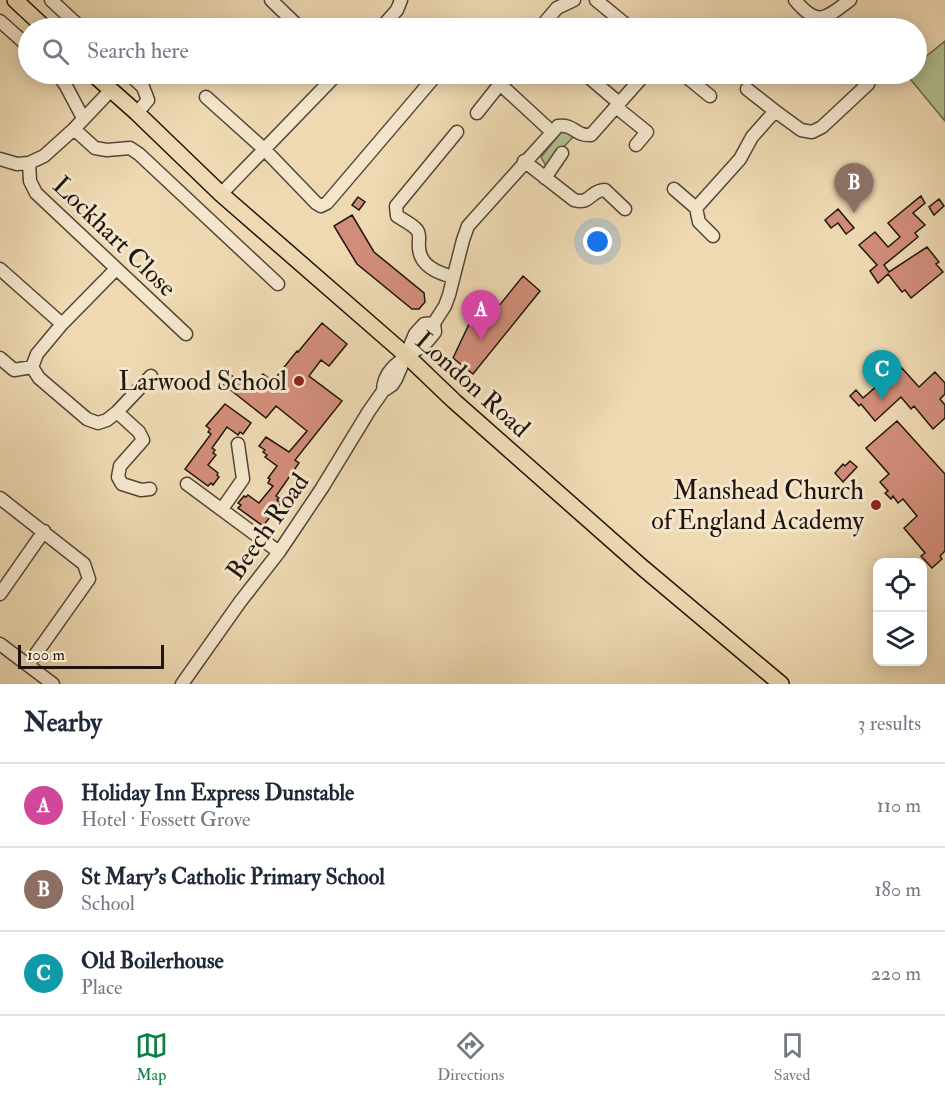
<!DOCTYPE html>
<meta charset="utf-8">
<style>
:root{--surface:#fff;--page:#f2f2f3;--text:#1f2937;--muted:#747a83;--line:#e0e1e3;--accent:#0b8043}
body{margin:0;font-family:"IM FELL Double Pica",serif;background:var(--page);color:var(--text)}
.controls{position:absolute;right:18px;bottom:18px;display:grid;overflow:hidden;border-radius:12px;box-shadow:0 3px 15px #0003}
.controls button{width:54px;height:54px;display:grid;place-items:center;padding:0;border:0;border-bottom:2px solid var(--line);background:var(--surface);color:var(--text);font:30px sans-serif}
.scale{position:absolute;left:18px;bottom:15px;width:146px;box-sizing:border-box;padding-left:6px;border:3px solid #1f150c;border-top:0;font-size:16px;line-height:21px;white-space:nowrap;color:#1f150c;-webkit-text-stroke:4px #f4e6cd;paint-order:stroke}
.you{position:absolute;left:598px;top:242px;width:21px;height:21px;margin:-15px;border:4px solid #fff;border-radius:50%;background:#1a73e8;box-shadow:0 0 0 9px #1a73e833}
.badge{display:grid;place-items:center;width:39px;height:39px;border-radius:50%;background:var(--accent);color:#fff;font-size:20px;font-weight:700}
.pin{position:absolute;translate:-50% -50px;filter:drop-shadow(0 2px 3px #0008)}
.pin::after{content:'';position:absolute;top:32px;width:21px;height:18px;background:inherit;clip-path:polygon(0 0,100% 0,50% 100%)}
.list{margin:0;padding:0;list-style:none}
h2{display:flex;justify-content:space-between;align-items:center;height:78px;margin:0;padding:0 24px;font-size:26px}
h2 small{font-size:20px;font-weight:400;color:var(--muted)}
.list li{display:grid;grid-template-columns:39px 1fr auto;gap:18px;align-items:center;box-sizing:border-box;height:84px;padding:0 24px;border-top:2px solid var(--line)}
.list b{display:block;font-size:22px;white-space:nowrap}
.list p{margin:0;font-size:20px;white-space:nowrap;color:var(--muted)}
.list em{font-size:20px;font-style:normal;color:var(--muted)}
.icon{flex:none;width:33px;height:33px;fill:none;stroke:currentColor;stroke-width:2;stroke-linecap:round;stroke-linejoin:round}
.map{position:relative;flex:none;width:945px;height:684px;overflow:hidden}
.search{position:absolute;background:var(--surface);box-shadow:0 3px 15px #0003;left:18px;right:18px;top:18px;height:66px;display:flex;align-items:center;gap:15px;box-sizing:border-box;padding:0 21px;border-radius:33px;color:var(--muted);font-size:22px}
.sheet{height:330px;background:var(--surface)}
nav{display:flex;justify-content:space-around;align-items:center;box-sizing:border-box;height:84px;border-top:2px solid var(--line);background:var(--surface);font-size:16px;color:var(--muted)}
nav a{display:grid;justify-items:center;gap:3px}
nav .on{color:var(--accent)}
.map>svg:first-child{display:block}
.green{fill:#b2c091;stroke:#686a4e;stroke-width:1.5}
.building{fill:#d28d7a;stroke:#1f150c;stroke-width:1.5}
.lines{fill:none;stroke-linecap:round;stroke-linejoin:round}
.minor-casing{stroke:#534636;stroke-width:15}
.major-casing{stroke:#1f150c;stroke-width:18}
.minor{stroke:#f4e6cd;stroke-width:12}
.major{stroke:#eed9b2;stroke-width:15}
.poi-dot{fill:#8f2418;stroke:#f4e6cd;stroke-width:2}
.labels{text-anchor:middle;stroke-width:6;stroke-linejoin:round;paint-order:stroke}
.street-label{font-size:26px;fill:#1f150c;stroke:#f4e6cd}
.poi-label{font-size:26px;fill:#1f150c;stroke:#f4e6cd;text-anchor:end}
</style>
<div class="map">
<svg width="945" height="684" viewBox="0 0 945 684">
<rect width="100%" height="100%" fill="#eed9b2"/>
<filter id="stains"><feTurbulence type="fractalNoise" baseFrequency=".00333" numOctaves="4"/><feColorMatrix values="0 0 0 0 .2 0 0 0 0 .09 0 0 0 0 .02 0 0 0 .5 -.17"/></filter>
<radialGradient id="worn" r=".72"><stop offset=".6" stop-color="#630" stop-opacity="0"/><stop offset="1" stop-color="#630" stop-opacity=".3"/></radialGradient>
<path class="green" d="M945 41V121L906 74H916L917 64Z
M563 130 574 136 546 166 541 157Z"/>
<path class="building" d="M921 196 925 203 913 213 925 225 915 233 918 237 884 265 889 272 927 247 939 262 936 264 943 272 911 298 905 290 902 292 888 274 878 283 870 271 877 265 859 245 875 232 888 247 900 237 888 223Z
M358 197 365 202 359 210 352 205Z
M939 199 944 206 934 215 929 207Z
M838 209 854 228 846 234 838 223 831 228 825 220Z
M352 215 374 252 424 293 425 302 419 309H412L357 264 334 226Z
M523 276 540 291 473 374 453 358 472 318 486 322Z
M322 323 347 344 329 366 321 360 309 376 342 401 295 460 299 463 276 496 279 498 277 500 281 503 263 526 238 508 241 505 238 503 244 496 246 497 248 495 259 503 273 486 268 483 270 479 268 478 277 466 265 457 267 455 263 452 265 450 259 446 266 437 289 452 307 431 276 406 266 418 223 384 231 375 250 390 263 374 273 381 297 351 298 352Z
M900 366 919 387 935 372 945 383V394L940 399 945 405V418L933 429 914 406 911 409 901 397 875 421 861 404 859 406 850 396 856 390 863 398 878 385 883 390 898 375 894 370Z
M225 404 251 423 243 434 240 432 238 435 227 427 212 448 215 450 213 453 216 455 208 465 218 473 217 475 219 477 213 485 211 483 208 486 185 469 211 434 208 432 210 429 206 426Z
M897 421 945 474V551L940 556 942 559 932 568 921 556 925 553 904 528 917 516 903 499 898 503 893 496 891 499 885 493 888 491 880 482 889 474 866 448Z
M850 461 857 467 843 482 835 473 843 464 845 466Z"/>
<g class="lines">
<defs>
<path id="minor" d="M51 0 81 28
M271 0 300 28
M596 0 630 28
M795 0C818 28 826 18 850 0
M827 17 835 28
M0 21 28 46
M381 28 397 10 401 0
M540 28 557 8 574 0
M58 74 66 86 83 118
M129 74 143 87 148 100 137 113
M509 74 500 84 552 132
M585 74 619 103
M683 74 710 96
M747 89 775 111
M206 97 264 149 316 203 321 206 327 203 437 74
M616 107 647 132 636 145
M477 113 500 84
M74 129 95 148 107 150 130 148 139 154 278 284
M0 159 17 164 29 163 44 156 74 129 111 90
M524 161 574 200C591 205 590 190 605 190L625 209
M29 163 30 181 36 193 186 334
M545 178 562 153
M674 189 696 208 699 222 713 236
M221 194 337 74
M696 208 740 159 752 137 775 111 801 130 812 132 822 127 868 84 872 74
M0 269 62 324
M116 269 62 324 37 354 32 367 39 378 87 419 98 423 107 420 117 412 151 376
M453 277C438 273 420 266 419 248 418 242 421 235 417 230 412 224 403 220 397 216L396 206 457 132
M0 358 14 370 32 367
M383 391C383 367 406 358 422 346 427 343 431 337 435 332L434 323 445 306 449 295 463 240 468 226 558 126C575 124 574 136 591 135L645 74
M117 412 139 432 143 440 120 466 118 477 122 484 141 490 150 489
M187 484 279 552
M0 498 84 564 89 579 28 665
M222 509 243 479 238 444
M0 594 44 531
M0 644 53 684
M182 684 240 602 279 552 322 488 369 411 383 391 392 385 396 379 415 334 424 324 434 323"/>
<path id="major" d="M15 0 45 28
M93 74 137 113 221 194 407 356 454 401 643 568 781 684"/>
</defs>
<use href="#minor" class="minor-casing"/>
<use href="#major" class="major-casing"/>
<use href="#minor" class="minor"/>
<use href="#major" class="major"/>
</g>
<g class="poi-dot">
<circle cx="299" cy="381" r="6"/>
<circle cx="876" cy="505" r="6"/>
</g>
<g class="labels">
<g class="street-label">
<text transform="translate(115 236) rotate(44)" y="9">Lockhart Close</text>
<text transform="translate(473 384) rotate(42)" y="9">London Road</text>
<text transform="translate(267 526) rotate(-55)" y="9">Beech Road</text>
</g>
<g class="poi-label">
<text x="287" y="390">Larwood School</text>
<text x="864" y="499">Manshead Church<tspan x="864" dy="30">of England Academy</tspan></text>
</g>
</g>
<rect width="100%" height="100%" filter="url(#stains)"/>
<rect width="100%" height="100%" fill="url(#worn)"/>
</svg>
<div class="controls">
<button><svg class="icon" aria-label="locate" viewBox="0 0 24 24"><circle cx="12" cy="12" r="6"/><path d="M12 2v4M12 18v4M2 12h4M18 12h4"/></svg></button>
<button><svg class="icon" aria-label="layers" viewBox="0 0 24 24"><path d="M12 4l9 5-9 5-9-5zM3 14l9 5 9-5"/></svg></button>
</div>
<div class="scale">100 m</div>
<div class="you"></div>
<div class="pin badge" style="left:481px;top:340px;background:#d1479c">A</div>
<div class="pin badge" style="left:854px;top:213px;background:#8d6e63">B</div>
<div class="pin badge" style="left:882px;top:400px;background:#0f9aa8">C</div>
<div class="search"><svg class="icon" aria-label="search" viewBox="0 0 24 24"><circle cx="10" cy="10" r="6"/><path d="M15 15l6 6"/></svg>Search here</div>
</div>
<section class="sheet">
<h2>Nearby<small>3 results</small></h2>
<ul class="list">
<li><span class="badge" style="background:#d1479c">A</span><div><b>Holiday Inn Express Dunstable</b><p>Hotel · Fossett Grove</p></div><em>110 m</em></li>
<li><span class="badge" style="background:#8d6e63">B</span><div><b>St Mary's Catholic Primary School</b><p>School</p></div><em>180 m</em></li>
<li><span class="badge" style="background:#0f9aa8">C</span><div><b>Old Boilerhouse</b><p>Place</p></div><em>220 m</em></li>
</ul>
</section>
<nav>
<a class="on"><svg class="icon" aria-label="map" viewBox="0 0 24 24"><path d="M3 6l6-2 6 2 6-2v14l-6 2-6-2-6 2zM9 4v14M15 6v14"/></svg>Map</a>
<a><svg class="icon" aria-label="directions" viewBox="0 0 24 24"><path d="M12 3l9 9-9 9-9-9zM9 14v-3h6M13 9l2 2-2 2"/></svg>Directions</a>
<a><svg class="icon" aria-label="saved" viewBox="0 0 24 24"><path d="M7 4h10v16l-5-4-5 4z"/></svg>Saved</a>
</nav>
